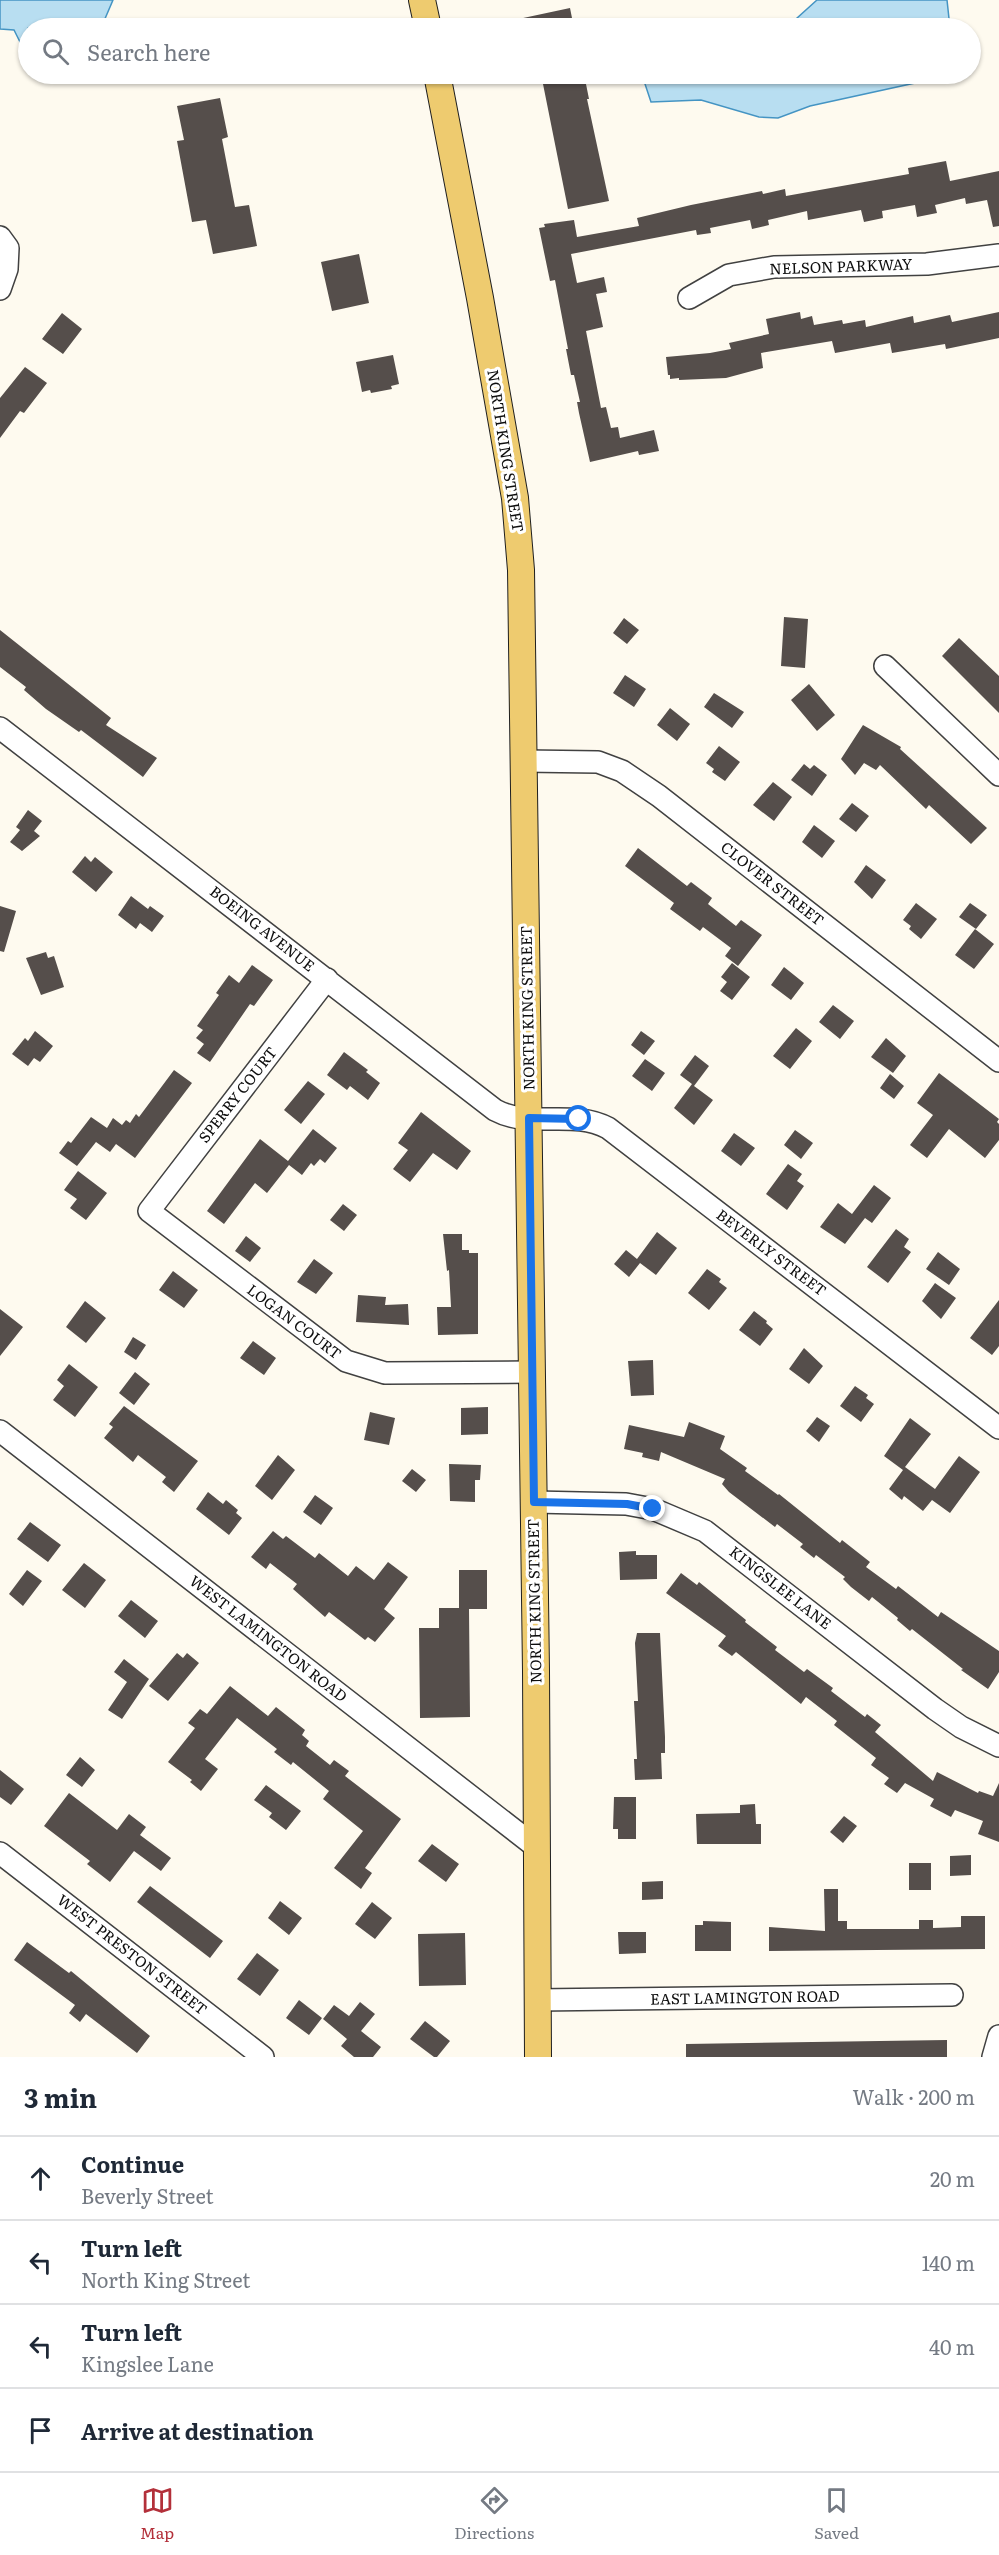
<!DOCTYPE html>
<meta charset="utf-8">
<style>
:root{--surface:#fff;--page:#f2f2f3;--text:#1f2937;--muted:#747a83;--line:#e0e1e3;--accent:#b3303a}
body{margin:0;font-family:Literata,serif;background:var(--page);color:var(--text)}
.stop{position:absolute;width:18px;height:18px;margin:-14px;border:4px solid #1a73e8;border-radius:50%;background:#fff}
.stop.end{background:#1a73e8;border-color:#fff;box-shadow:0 2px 6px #0008}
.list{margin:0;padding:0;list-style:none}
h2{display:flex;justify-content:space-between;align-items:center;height:78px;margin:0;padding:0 24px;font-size:26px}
h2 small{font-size:20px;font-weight:400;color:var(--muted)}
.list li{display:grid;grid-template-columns:39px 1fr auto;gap:18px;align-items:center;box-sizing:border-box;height:84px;padding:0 24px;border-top:2px solid var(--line)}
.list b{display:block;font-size:22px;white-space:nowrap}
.list p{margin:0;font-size:20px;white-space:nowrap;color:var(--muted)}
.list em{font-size:20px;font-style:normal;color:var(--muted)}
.icon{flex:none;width:33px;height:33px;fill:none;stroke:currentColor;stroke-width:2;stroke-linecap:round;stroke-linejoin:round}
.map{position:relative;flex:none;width:999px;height:2057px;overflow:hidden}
.search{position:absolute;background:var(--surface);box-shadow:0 2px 4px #0004;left:18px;right:18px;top:18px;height:66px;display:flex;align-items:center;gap:15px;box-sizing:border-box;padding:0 21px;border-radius:33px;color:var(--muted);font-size:22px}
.sheet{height:414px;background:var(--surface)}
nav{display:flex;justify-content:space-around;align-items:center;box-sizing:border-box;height:84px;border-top:2px solid var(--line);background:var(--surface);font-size:16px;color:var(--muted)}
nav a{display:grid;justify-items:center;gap:3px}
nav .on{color:var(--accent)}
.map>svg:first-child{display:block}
.water{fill:#b8def1;stroke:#4494c3;stroke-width:1.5}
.building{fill:#554e4b}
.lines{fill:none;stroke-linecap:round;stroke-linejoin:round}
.minor-casing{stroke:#414141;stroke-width:24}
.major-casing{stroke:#1f1f1f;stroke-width:28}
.minor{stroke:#fff;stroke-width:21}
.major{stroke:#eecb6f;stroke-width:26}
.route{stroke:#1a73e8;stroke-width:8}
.labels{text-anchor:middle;stroke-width:6;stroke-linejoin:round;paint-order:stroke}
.street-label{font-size:15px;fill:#0e0e0e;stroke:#fff}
</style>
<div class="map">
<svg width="999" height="2057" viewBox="0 0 999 2057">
<rect width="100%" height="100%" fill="#fefaef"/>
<path class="water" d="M0 0H113L101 28H28V58L14 30 0 29Z
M817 0H947L950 28H786Z
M646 74H928L915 83 810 106 778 118 759 117 701 100 651 102 645 84Z"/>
<path class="building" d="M570 8 574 28H505L504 22Z
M541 74H584L589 99H587L609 201 568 209Z
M220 98 228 137 222 139 235 207 249 205 257 246 213 254 206 220 192 222 177 141 184 140 177 106Z
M946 161 950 181 999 171V226L993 227 987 200 966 204 965 198 935 205 937 213 917 217 915 205 882 211 883 218 864 222 861 210 808 220 807 211 768 220 769 225 752 229 750 220 710 228 711 233 697 235 696 230 571 254 577 283 604 277 607 292 596 294 603 327 586 331 601 408 606 407 611 428 618 427 620 438 654 430 659 451 639 455 638 451 590 462 579 413 577 402H580L574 375H571L566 349H568L555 280 550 281 539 228 545 227 544 224 574 220 577 237 639 226 637 218 691 205 762 191 763 194 785 189 786 196 909 174 908 168Z
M359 254 369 303 332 311 321 262Z
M800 312 801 319 812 316 814 325 842 320 843 324 865 320 866 327 913 316 914 323 950 315 952 322 999 312V338L946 349 945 344 892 353 890 343 835 353 832 341 761 353 763 368 726 378 679 380V378L670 379V375H668L666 357 710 353 731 349 729 343 769 334 766 319Z
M62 313 82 329 63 354 42 339Z
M393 355 399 384 391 386 392 389 371 393 370 390 362 392 356 362Z
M25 367 47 383 24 413 20 411 0 438V398Z
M784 617 808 619 805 668 781 666Z
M624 618 639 630 627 644 613 633Z
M0 630 111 718 106 725 157 758 143 777 81 730 79 732 46 709 24 690 26 687 0 667Z
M959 638 999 676V713L942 656Z
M625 675 646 689 634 707 613 693Z
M809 684 835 715 817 731 791 700Z
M714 693 744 712 732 728 704 707Z
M670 708 690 724 677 741 657 725Z
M863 725 901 747 900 749 987 828 971 844 929 805 926 809 880 765 876 770 864 763 855 775 841 759Z
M719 746 740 762 725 781 712 772 714 769 706 763Z
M804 764 810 769 814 765 827 775 812 796 791 780Z
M773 782 792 797 774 821 753 805Z
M852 803 869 816 856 832 839 819Z
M28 810 42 821 34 831 40 836 22 851 10 842 20 830 16 827Z
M814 825 835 841 822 858 802 842Z
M638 848 687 886 691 882 712 898 708 904 736 926 741 920 762 935 738 966 725 956 731 948 703 927 700 931 670 909 674 903 625 866Z
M85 856 91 862 95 857 113 872 96 892 72 872Z
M866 865 886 880 872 899 854 882Z
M131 896 148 909 150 906 164 916 152 932 140 923 136 929 118 915Z
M916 903 937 919 921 939 909 929 911 926 903 920Z
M970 903 987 915 976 929 959 917Z
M0 906 16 911 4 952 0 951Z
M975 929 994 944 974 969 955 955Z
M46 952 48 958 54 956 64 987 41 995 26 958Z
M732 963 750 977 732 1000 720 991 727 982 721 977Z
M252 965 273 980 254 1006 250 1004 210 1062 197 1053 204 1044 196 1038 203 1030 197 1026 219 995 216 993 229 975 239 983Z
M784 967 804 983 791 1000 771 985Z
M833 1005 854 1021 840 1039 819 1022Z
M796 1028 812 1041 790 1069 773 1056Z
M35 1031 53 1046 40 1062 34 1058 28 1066 12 1054 25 1038 28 1041Z
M641 1031 655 1041 644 1055 631 1045Z
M886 1038 906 1056 893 1073 871 1057Z
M344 1052 368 1070 366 1072 380 1083 368 1100 350 1086 347 1090 327 1075Z
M695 1055 709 1066 694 1086 713 1100 694 1125 674 1108 692 1084 680 1075Z
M645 1059 665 1073 652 1091 632 1076Z
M174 1070 192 1083 135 1158 116 1144 110 1152 96 1142 77 1166 59 1153 68 1141 71 1143 91 1117 107 1128 113 1118 122 1125 126 1120 130 1123 136 1114 139 1117Z
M939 1073 999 1119 997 1122 999 1124V1140L985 1158 949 1129 927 1158 910 1145 933 1115 917 1103Z
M890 1074 904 1086 894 1099 880 1088Z
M308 1081 325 1094 301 1124 284 1110Z
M421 1112 471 1151 457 1170 433 1153 410 1182 393 1169 408 1150 398 1143Z
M313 1129 337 1148 325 1163 320 1159 314 1166 311 1163 302 1175 289 1165 267 1193 255 1183 224 1224 207 1211 260 1139 288 1161Z
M795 1130 813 1143 801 1159 784 1145Z
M734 1133 755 1148 741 1166 721 1151Z
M788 1164 802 1174 797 1181 804 1186 787 1210 766 1194Z
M78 1171 107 1193 86 1220 70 1208 77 1199 64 1190Z
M874 1185 891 1198 872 1223 865 1218 845 1244 820 1227 838 1203 852 1214Z
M343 1204 357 1215 344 1231 330 1220Z
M896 1229 909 1239 904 1247 911 1252 888 1283 867 1267Z
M657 1232 677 1248 656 1275 640 1263 629 1277 614 1264 626 1250 637 1259Z
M443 1234H462V1250H469V1253H478V1334L438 1335 437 1307H451L449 1270 447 1271Z
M246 1236 261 1248 250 1262 235 1251Z
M938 1252 960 1269 949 1285 926 1269Z
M314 1259 333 1273 316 1294 297 1282Z
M707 1269 721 1279 719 1282 727 1288 709 1310 688 1293Z
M173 1271 198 1290 184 1308 159 1290Z
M935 1283 956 1298 941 1319 922 1301Z
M358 1295 386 1297 385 1305 408 1304 409 1325 356 1322Z
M999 1300V1346L992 1355 970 1338Z
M85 1301 106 1318 86 1343 66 1327Z
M0 1309 23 1327 0 1356Z
M754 1311 767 1321 766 1323 773 1329 760 1346 739 1330Z
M133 1337 146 1345 136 1360 124 1352Z
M253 1341 276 1358 264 1375 240 1358Z
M804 1348 823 1366 809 1384 789 1369Z
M653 1360 654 1395 631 1396 628 1361Z
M69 1364 98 1387 75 1417 53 1400 64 1386 57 1380Z
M135 1372 150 1384 134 1405 119 1393Z
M855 1386 868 1395 866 1398 874 1404 861 1422 840 1406Z
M124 1406 198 1461 174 1492 162 1482 166 1477 138 1455 133 1462 104 1438 113 1427 109 1424Z
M488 1407V1434L461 1435V1408Z
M370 1412 395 1418 389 1445 364 1440Z
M817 1417 830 1426 819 1442 806 1431Z
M910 1418 931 1434 905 1467 935 1489 959 1456 980 1472 950 1513 932 1500 923 1511 904 1496 902 1500 889 1489 903 1470 884 1456Z
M689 1422 725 1436 720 1449 747 1468 745 1471 778 1495 779 1494 840 1543 842 1540 870 1562 866 1567 896 1589 898 1586 938 1617 941 1612 999 1651V1672L988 1689 961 1670 963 1669 912 1629 910 1631 897 1620 898 1618 872 1597 869 1601 851 1587 843 1579 845 1577 816 1555 814 1558 800 1547 803 1544 777 1524 775 1527 729 1492 722 1484 725 1479 661 1452 659 1461 642 1457 643 1453 624 1449 629 1425 684 1437Z
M278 1455 295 1470 272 1500 255 1486Z
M449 1464 481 1465 480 1480H475V1502L450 1501Z
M412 1469 426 1480 416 1492 402 1481Z
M208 1492 223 1504 226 1500 238 1510 236 1513 242 1518 229 1535 196 1509Z
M315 1495 333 1508 321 1525 303 1512Z
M30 1522 61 1545 48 1562 17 1539Z
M273 1531 283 1539 286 1536 315 1558 319 1553 348 1576 356 1566 374 1580 388 1562 408 1577 384 1609 395 1618 375 1642 368 1637 365 1640 329 1612 325 1617 293 1589 297 1584 270 1563 266 1569 251 1557Z
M636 1551V1555H657V1579L620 1580 619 1552Z
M84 1563 106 1580 85 1608 62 1590Z
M27 1570 42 1581 23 1606 9 1594Z
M459 1570H487V1609H469L470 1717 420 1718 419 1628H439V1608H459Z
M681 1573 697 1585 699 1582 746 1620 745 1622 777 1647 775 1650 804 1672 807 1669 833 1688 831 1691 865 1717 867 1714 881 1725 875 1732 933 1781 937 1772 978 1793 979 1791 993 1796 999 1783V1842L978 1834 983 1821 955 1810 951 1817 930 1806 934 1799 905 1783 897 1793 884 1784 889 1778 871 1765 876 1758 834 1725 837 1721 806 1697 801 1704 736 1652 732 1656 718 1646 726 1636 666 1593Z
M131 1600 158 1621 145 1638 118 1616Z
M637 1633H660L665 1737V1753H661L662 1779 635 1780 634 1759H637L634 1701H638L635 1643Z
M177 1653 183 1658 187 1653 199 1663 168 1701 149 1686Z
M124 1659 149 1679 122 1719 108 1710 127 1682 114 1672Z
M230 1686 268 1716 276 1707 305 1730 302 1735 309 1741 306 1746 330 1765 334 1760 349 1771 345 1776 401 1819 365 1868 372 1873 361 1889 334 1868 363 1831 323 1799 329 1791 293 1762 291 1765 274 1752 277 1749 237 1718 205 1759 218 1769 201 1791 190 1782 192 1780 168 1762 195 1728 188 1723 200 1709 207 1714Z
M80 1757 95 1770 82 1787 66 1775Z
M0 1770 24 1789 11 1805 0 1797Z
M266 1785 301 1811 286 1830 269 1817 272 1813 254 1800Z
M69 1793 117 1830 129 1814 146 1827 140 1835 171 1858 161 1871 134 1851 110 1882 87 1864 90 1861 44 1826Z
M614 1797H636V1839H618V1829H613Z
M755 1804 756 1824H761V1844H697L696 1814 740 1813V1805Z
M844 1816 857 1826 843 1843 830 1832Z
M432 1844 459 1864 446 1882 418 1861Z
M971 1855V1875L950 1876V1856Z
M909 1863H931V1890H909Z
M663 1881V1899L642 1900V1882Z
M150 1886 223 1941 210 1958 137 1902Z
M824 1889H838V1921H847V1929H919V1920H933V1928L961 1927V1916H985V1949L769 1951V1927L825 1931Z
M280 1901 302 1918 289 1935 268 1918Z
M372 1902 392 1918 375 1939 355 1924Z
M703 1921 731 1922V1951H695V1925H703Z
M618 1932H646V1953L619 1954Z
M465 1933 466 1985 419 1986 418 1934Z
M27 1942 69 1973 71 1971 150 2036 137 2053 86 2014 80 2022 69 2013 75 2005 14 1960Z
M257 1953 279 1970 260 1996 237 1979Z
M299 2000 322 2018 309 2035 286 2018Z
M360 2002 375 2014 361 2031 381 2047 373 2057H354L341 2046 347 2039 323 2019 334 2005 349 2016Z
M425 2021 450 2041 437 2057H434L410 2039Z
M947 2040V2057H686V2044Z"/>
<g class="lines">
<defs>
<path id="minor" d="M0 237 8 248 7 269 0 289
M689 298 729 275 774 267 927 264 999 255
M885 666 999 775
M0 728 495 1110C530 1129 573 1109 608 1128L999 1428
M524 761 598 762 622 771 659 796 999 1061
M327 979 149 1211 346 1361 385 1373 532 1372
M0 1431 536 1847
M534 1502 626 1504 653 1509 705 1531 935 1709 961 1727 999 1746
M0 1853 263 2057
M537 2000 952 1995
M993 2057 999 2036"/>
<path id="major" d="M422 0 428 28
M437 74 480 298 515 498 521 570 536 1671 538 2057"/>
</defs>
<use href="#minor" class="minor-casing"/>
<use href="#major" class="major-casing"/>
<use href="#minor" class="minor"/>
<use href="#major" class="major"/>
</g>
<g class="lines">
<path class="route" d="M579 1119 529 1118 534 1502 627 1504 653 1509"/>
</g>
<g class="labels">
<g class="street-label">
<text transform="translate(841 267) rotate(-2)" y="5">NELSON PARKWAY</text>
<text transform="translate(505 451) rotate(81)" y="5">NORTH KING STREET</text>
<text transform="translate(772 884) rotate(38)" y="5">CLOVER STREET</text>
<text transform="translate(262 929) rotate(38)" y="5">BOEING AVENUE</text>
<text transform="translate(528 1008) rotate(-91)" y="5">NORTH KING STREET</text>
<text transform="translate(238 1095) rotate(-52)" y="5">SPERRY COURT</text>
<text transform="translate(771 1253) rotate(37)" y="5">BEVERLY STREET</text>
<text transform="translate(294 1322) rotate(37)" y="5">LOGAN COURT</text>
<text transform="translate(780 1588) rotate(38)" y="5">KINGSLEE LANE</text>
<text transform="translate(535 1601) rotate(-91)" y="5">NORTH KING STREET</text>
<text transform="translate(268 1639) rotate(38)" y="5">WEST LAMINGTON ROAD</text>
<text transform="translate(132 1955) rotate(38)" y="5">WEST PRESTON STREET</text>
<text transform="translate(745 1998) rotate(-1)" y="5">EAST LAMINGTON ROAD</text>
</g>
</g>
</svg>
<div class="stop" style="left:579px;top:1119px"></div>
<div class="stop end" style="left:653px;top:1509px"></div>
<div class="search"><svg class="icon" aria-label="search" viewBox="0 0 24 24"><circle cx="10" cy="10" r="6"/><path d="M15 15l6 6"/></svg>Search here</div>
</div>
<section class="sheet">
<h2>3 min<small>Walk · 200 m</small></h2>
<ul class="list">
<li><svg class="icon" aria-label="ahead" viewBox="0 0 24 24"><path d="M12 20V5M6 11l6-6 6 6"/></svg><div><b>Continue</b><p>Beverly Street</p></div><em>20 m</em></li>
<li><svg class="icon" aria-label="left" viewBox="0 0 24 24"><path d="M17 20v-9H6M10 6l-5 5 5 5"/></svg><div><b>Turn left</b><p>North King Street</p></div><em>140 m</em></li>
<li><svg class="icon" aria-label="left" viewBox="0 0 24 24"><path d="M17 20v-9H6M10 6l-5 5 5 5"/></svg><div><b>Turn left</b><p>Kingslee Lane</p></div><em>40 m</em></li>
<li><svg class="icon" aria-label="arrive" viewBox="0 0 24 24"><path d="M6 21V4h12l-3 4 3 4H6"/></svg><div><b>Arrive at destination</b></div></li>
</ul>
</section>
<nav>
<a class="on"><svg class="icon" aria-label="map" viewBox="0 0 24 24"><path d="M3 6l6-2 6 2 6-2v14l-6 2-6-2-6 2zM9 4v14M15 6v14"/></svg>Map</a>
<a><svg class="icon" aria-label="directions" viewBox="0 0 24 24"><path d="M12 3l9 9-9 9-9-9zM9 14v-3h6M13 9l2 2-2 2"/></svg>Directions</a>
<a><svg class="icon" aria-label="saved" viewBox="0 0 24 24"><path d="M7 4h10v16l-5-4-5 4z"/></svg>Saved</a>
</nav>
